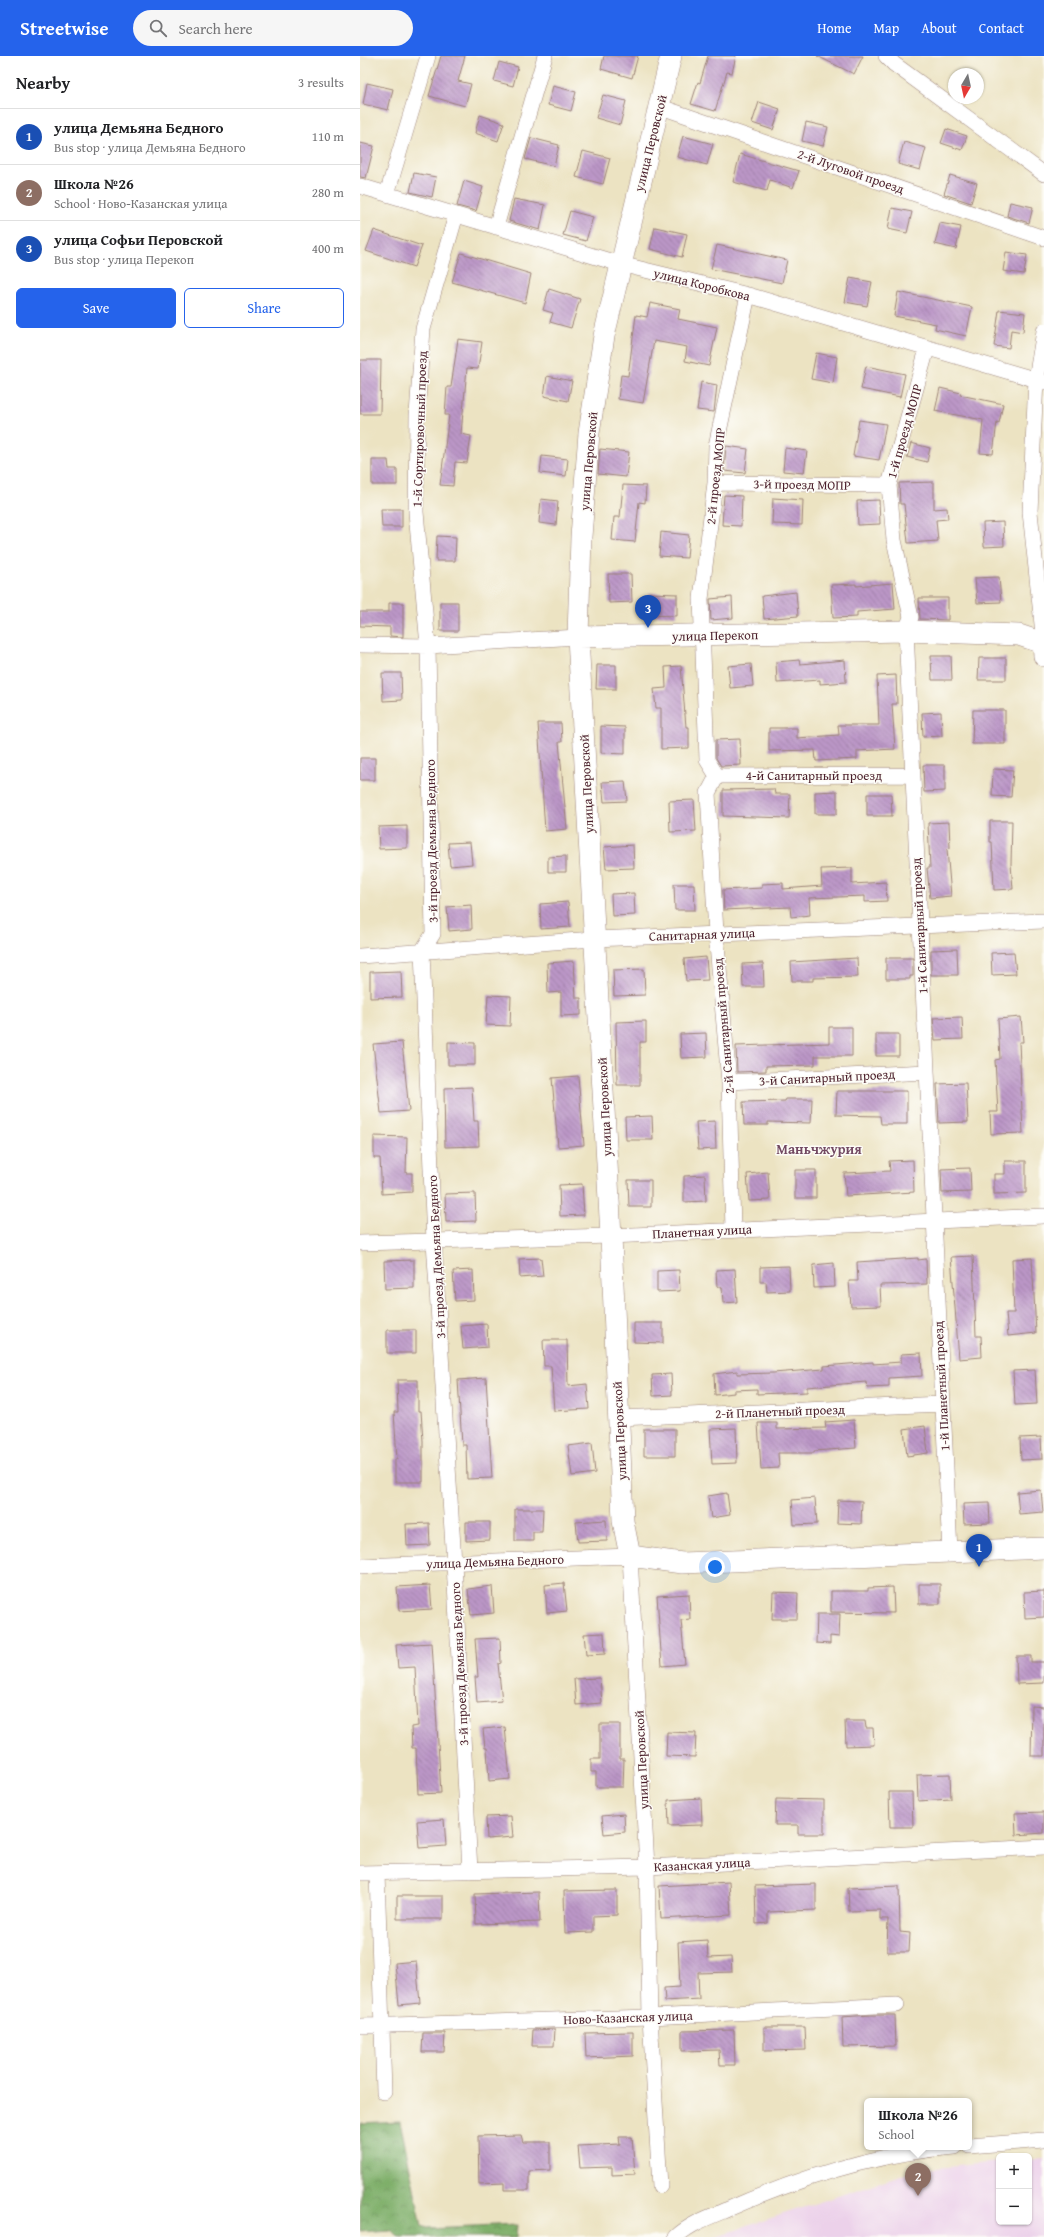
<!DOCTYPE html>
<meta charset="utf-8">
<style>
:root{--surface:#fff;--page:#f6f6f6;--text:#202124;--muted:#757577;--line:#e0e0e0;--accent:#2563eb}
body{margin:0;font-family:"Gentium Book Plus",serif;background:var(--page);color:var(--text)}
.controls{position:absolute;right:12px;bottom:12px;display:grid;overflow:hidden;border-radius:6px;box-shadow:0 1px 3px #0004}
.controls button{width:36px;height:36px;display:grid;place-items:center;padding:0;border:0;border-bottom:1px solid var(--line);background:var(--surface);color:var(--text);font:20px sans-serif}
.compass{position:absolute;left:588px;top:12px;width:36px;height:36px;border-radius:50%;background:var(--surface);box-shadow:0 1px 3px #0004;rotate:189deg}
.you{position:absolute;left:355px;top:1511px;width:14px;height:14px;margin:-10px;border:3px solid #fff;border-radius:50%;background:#1a73e8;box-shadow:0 0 0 6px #1a73e833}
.badge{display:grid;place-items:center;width:26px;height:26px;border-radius:50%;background:var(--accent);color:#fff;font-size:13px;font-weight:700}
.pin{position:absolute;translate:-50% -33px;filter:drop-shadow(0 1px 2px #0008)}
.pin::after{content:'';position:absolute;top:21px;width:14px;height:12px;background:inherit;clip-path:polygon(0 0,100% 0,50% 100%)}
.popup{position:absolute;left:504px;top:2042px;width:108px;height:52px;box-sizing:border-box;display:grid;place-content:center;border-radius:6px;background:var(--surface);filter:drop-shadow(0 1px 3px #0005);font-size:13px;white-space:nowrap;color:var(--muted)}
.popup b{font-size:15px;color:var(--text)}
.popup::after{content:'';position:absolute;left:50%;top:100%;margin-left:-8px;border:8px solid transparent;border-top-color:var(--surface)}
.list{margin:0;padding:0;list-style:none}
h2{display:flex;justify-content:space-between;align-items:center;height:52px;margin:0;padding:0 16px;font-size:17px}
h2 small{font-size:13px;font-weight:400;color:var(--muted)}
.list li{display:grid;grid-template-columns:26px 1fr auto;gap:12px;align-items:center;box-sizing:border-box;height:56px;padding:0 16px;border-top:1px solid var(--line)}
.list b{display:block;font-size:15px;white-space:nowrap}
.list p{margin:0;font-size:13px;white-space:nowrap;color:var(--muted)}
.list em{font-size:13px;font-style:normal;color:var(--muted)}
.actions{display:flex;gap:8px;padding:12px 16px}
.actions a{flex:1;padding:9px 0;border:1px solid var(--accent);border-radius:6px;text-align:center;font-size:14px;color:var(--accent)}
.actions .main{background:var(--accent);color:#fff}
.icon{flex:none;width:22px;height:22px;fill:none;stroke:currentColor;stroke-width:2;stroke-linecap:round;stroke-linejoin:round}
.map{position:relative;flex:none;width:684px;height:2181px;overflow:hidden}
header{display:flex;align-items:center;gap:24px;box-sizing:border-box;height:56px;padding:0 20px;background:var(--accent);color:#fff}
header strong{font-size:19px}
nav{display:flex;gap:22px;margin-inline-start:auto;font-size:14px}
.search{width:280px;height:36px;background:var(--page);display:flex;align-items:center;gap:10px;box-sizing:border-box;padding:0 14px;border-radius:22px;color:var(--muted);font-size:15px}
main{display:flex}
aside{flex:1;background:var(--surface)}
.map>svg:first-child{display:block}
.built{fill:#ecd1ea}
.forest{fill:url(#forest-crowns);stroke:#64674a}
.building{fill:url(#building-back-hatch)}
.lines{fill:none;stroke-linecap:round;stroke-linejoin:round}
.street-casing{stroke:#9b8176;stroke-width:16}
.secondary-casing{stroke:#9b8176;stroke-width:22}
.street{stroke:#fff;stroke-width:15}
.secondary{stroke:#fff;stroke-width:21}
.labels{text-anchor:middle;stroke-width:3;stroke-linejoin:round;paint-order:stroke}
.street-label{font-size:13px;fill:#4a1f2b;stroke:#fdfcf7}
.neighbourhood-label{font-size:14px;font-weight:bold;fill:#724962;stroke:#fdfcf7}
</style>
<header>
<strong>Streetwise</strong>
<div class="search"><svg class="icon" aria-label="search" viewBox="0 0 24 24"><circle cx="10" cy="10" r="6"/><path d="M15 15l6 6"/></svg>Search here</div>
<nav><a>Home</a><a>Map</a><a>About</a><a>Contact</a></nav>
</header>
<main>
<aside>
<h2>Nearby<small>3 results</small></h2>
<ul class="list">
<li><span class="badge" style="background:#1a4fb4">1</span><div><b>улица Демьяна Бедного</b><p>Bus stop · улица Демьяна Бедного</p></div><em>110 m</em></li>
<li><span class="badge" style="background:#8d6e63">2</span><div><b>Школа №26</b><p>School · Ново-Казанская улица</p></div><em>280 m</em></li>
<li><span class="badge" style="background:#1a4fb4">3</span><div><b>улица Софьи Перовской</b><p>Bus stop · улица Перекоп</p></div><em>400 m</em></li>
</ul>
<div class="actions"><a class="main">Save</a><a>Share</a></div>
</aside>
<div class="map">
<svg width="684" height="2181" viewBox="0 0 684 2181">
<defs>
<pattern id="forest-crowns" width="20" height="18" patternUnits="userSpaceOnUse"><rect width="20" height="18" fill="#7eaf69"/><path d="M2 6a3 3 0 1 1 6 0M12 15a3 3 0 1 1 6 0" fill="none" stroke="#698e57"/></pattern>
<pattern id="building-back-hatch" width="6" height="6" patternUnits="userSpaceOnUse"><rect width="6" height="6" fill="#bb96c7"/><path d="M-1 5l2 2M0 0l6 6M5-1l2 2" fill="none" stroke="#9a7aa2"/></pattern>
</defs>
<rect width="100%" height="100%" fill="#fdfcf7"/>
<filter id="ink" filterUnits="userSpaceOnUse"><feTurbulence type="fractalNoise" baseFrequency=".025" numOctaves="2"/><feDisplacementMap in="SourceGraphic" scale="8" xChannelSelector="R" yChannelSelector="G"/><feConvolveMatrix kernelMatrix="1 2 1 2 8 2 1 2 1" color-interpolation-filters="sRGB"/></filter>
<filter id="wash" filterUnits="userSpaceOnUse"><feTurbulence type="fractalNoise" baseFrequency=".012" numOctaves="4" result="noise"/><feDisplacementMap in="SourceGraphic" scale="16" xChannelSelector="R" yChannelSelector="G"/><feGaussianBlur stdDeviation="0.9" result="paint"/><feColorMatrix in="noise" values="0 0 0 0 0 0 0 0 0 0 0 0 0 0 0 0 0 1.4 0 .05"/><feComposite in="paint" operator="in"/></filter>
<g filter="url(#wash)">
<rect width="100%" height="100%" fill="#ece3c2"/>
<path class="built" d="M684 2102V2181H354L556 2114 639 2106V2166H669V2103Z"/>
<path class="forest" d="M40 2065 62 2170 67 2172 157 2168 156 2181H39L32 2174 0 2176V2067Z"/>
<g id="blocks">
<path class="building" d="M81 0H105L98 25 111 28 105 50 69 40Z
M244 0H278L272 22 241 13Z
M348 0H376L372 17 367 16 355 55 331 48 338 26 340 27Z
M457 0H503L494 18Z
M139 6 158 11 153 30 134 25Z
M7 27 33 33 28 54 3 48Z
M193 30 216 36 211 55 188 49Z
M243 39 266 45 260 69 236 62Z
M399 46 420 53 413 74 392 67Z
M120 59 144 67 138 85 115 77Z
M446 66 468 71 463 90 442 85Z
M586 73 607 80 602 94 581 87Z
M323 80 353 88 347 109 317 101Z
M171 82 199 89 194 110 165 103Z
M544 86 566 92 560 114 538 108Z
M0 87 14 90 6 122 0 121Z
M223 95 250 102 243 128 216 121Z
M380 98 439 115 433 132 410 124 407 135 373 126Z
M54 117 76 121 72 141 50 136Z
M590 119 617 127 611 147 584 138Z
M104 125 123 131 116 155 97 150Z
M154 143 185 149 180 174 149 165Z
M650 146 673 151 669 167 647 160Z
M532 152 552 156 547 177 528 173Z
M210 155 233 161 226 185 203 179Z
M580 167 601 171 596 193 575 188Z
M295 171 327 178 322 201 290 193Z
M14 174 62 190 54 211 6 195Z
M357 189 427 204 422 227 351 213Z
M646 196 667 199 664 218 643 215Z
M101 197 171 218 165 247 92 226Z
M490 222 512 226 507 250 485 246Z
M189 233 220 243 211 272 190 266 193 257 183 254Z
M538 236 612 251 606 280 575 273 576 268 534 260Z
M290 247 320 253 318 263 357 271 349 310 325 305 327 291 294 285 283 347 258 343 261 319 268 320 276 259 287 261Z
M639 254 665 257 663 276 651 274 649 292 634 290Z
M98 283 122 286 118 313 107 312 101 378 111 380 107 407 95 406 93 430 80 429 89 359H85L87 331H91Z
M456 297 477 301 473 327 451 323Z
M0 304H21L20 358H0Z
M506 310 545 318 540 341 501 333Z
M187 320 212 325 208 345 184 340Z
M341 326 357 329 354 356 337 354Z
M580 332 601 337 600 339 643 348 639 367 637 366 633 398 620 397 623 364 575 355Z
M499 364 526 368 519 404 493 400Z
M551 387 570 392 567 406 547 401Z
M366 390 388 393 385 417 364 415Z
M425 392 447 395 444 417 423 415Z
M240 393 269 396 266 421 238 418Z
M182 400 208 403 206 420 180 417Z
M12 404H28L29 413H37V429H12Z
M574 426V453L587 452 588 463 576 464 578 485 548 487 544 448H540L539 427Z
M263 429 286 430 285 447 279 446 275 486 252 484 254 461H260Z
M364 439 382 440 381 470 362 469Z
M413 442 443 444 442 469 412 468Z
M181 443 198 445 196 469 179 467Z
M519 444 520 468 498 469 497 445Z
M21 453H42V471H22Z
M643 466 644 490 624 491 623 467Z
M301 476 329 479 327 502 299 500Z
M77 480 96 481 95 505H76Z
M248 518H271L272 546 249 547Z
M639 521 641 546 617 547 615 522Z
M533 527 535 553 497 556V561L473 562 471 529 496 528V530Z
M436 536 438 560 404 563 402 540Z
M289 537 317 538V560L288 559Z
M372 541 373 562 351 564 350 543Z
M559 542H588V564L560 563Z
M80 546H98V575H80Z
M29 547H43V581L30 580V571L0 570V556H29Z
M571 600H591L592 624H572Z
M619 602H646V624H618Z
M439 604 440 608 485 604 486 626 460 628V624L417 627 416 606Z
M391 608 393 630 370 632 368 610Z
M237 609H256V633H236Z
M321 610 326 671H329V692L301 693V652H296L294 633 306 632 305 611Z
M22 617H41L42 644 23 645Z
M536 619 537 648H532L535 693 497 695V703L456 705 455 694 409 695V672H437V682L479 679 478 669H519L517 620Z
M613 654H645V688H612Z
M581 656 582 680 563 681 562 657Z
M178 667H201L202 686H199L207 773 185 775Z
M241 670 265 671V698L241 697Z
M380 683 381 709 361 710 356 702V684Z
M0 702H15V724H0Z
M563 709H585V735L564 736Z
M633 713 653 714 651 741 632 740Z
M265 725 267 745 244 746 242 726Z
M414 733 415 738H430L429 762 363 760V734Z
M477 735V758H455V736Z
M507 738H531L532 760H507Z
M334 744 336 775 310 776 309 745Z
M630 765H652L651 808 653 833 634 834 632 786H630Z
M589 766 590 792 587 793 591 840 570 842 567 812H570L568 767Z
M47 770V792L19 793 18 771Z
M110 786 112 808 90 810 88 787Z
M273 789 274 812 246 813 244 791Z
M206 800V816H188V801Z
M492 812V828L526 826 527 845 505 846V840L449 842 450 859 431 861 430 851 364 854 363 834 402 832V828L423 827V833L462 830 461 813Z
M314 828H334L335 854H315Z
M274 837 275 859 252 860 251 838Z
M208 846 210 871 181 873 180 848Z
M111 849 112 873 89 875 87 851Z
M597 893 598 919H571V894Z
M654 896 656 918 632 919 631 897Z
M346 901 348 924 326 925 324 903Z
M497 902 498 921 453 922V925H432L431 906Z
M526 902H553V920H550V923H526Z
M214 905 216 942H221V959L201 960V936L188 937 187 907Z
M403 907 404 931H383L382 908Z
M284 913 285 939 254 940 253 914Z
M41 915 42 941 10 942V916Z
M128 939 151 940 150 970 126 969Z
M602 961 603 983 575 984 573 962Z
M661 961 663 986H659L663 1077 631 1078 630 1056H638L635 1004 640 1003 638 963Z
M286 965V986H280V1029H257L256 966Z
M469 971H492V1000H455V1009L406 1010V1015L377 1016 376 990 469 987Z
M346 977 347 1001 321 1002 320 978Z
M516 978H539V1000H516Z
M42 986 49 1055 21 1057 13 988Z
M88 986 115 987V1009H88Z
M218 1020 224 1089 198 1091 192 1022Z
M606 1027 608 1066 579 1067 577 1028Z
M112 1031 114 1065H118L119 1090 85 1091 84 1032Z
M477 1035H547V1068H521L520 1060 476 1059Z
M426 1043H452L451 1067 408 1066V1069H384L383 1046 425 1045Z
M292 1060 293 1084H266L265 1061Z
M355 1065 356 1093 338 1094 336 1066Z
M14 1080 47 1081 46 1117H52V1136L22 1138 20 1102H14Z
M553 1104 554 1136 486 1140 484 1117 530 1115 529 1105Z
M645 1105H666V1137L634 1138V1118H645Z
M610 1112 611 1136 582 1137 581 1113Z
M435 1114H456V1142H435Z
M408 1116 410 1144 389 1145 387 1118Z
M345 1119 346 1145 324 1146V1120Z
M268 1124H291V1151H269Z
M222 1128 224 1159 200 1160 199 1129Z
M115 1137 116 1165 86 1166 85 1138Z
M613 1200 616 1280H621L622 1301 599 1303 591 1201Z
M181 1202 183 1220 160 1222 159 1203Z
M558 1202V1204L566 1203 567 1228 520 1229 521 1250 491 1251 489 1225H498L497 1206Z
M672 1202 676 1277 648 1280 646 1257H654L652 1203Z
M54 1204V1232L25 1233 24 1205Z
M474 1207 475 1231 454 1232 453 1209Z
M429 1210 430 1235 407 1236 406 1226H400V1211Z
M375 1213 377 1246 363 1247 362 1231H357L356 1214Z
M113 1214 114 1244 95 1245 93 1215Z
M319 1214 320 1235 297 1236V1215Z
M274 1267H303V1287L274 1286Z
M127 1268 128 1291 103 1293 101 1270Z
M27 1274H56V1297H27Z
M183 1284H207L208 1330 227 1328 229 1353 194 1355 191 1310H184Z
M561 1297 562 1320 529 1322V1331L507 1332 506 1326 447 1331V1336L397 1338V1333L374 1334V1337L355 1339 354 1318 377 1315V1318L413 1317 464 1313V1310L513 1306V1308L541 1306V1298Z
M675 1314 677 1348 655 1349 653 1315Z
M311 1318 312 1339 293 1340 292 1319Z
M126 1322 132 1422 107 1423 106 1389H102L98 1324Z
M37 1324H58V1355H61L63 1385V1426H35V1403H37L34 1356H38Z
M494 1364 496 1392 454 1395V1397H418L419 1412 401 1413 398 1367H417V1373L466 1372 465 1366Z
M565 1370 568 1397 547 1400 544 1373Z
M376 1372 377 1407 352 1408 350 1373Z
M284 1373H315V1400H284Z
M681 1381 682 1403 661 1404 660 1382Z
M232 1387 235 1417 212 1420 208 1390Z
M681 1434 683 1456 659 1458 657 1436Z
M367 1437 370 1459 351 1462 348 1440Z
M455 1442 457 1468 434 1469 432 1444Z
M478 1444 502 1445 501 1468 477 1467Z
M629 1447 630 1467 604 1468 603 1448Z
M155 1453H183L182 1476H173V1485H155Z
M246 1464 247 1485 218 1486 216 1466Z
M106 1466H130V1484L106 1485Z
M69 1467 70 1489 47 1490 46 1468Z
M204 1527 207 1555 187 1557 185 1529Z
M559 1528H580V1548H559Z
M70 1529 72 1553 39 1555 37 1531Z
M132 1530 134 1557 111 1559 108 1533Z
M533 1531 534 1557 471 1556V1535H508V1532Z
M684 1535V1561L665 1562 664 1536Z
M413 1536 438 1537 437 1563H412Z
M329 1538 330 1563 321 1564 325 1608 302 1610 297 1540Z
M457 1558H480L479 1581 470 1580V1588L456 1587Z
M244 1577 245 1598 226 1599 224 1578Z
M140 1582 141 1607 138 1608 142 1645 117 1647 115 1621H118L115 1583Z
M72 1587 81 1737 58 1738 56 1692H52L51 1671 58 1670 55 1611 38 1612 36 1589Z
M656 1600H671V1606H684V1627L657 1628Z
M240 1622 242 1647 216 1649 214 1623Z
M672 1650 684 1651V1700H671Z
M485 1665H505L506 1672H513L514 1689 486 1690Z
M240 1668H260V1703H264L263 1731H236V1716H231V1703H240Z
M145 1671 150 1723 129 1725 127 1692H125L123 1673Z
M307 1676 336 1677 335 1701 306 1700Z
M590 1718 591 1743 558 1745 557 1719Z
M529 1736H552L553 1771H530Z
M341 1742 342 1769 309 1770 308 1744Z
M416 1743 464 1744V1778H438V1769H415Z
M684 1756V1777L656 1779 655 1757Z
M264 1758 265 1776 244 1778 242 1760Z
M151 1760 153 1781 127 1783 126 1761Z
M84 1763 86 1790 59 1792 57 1765Z
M369 1826 371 1859 301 1863 299 1830Z
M456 1828V1854L408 1856V1867L396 1868 395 1830Z
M539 1830 540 1876 550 1877 549 1896H527L528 1863H520V1854L489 1855 488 1832Z
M257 1834V1859L233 1860V1876L205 1877 204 1835Z
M179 1836 180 1866 116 1868 115 1838Z
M37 1840H83V1863H37Z
M347 1884 348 1902 371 1901 372 1916 338 1917 339 1943 305 1945 304 1932 320 1931 318 1886Z
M56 1905 60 1947 39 1949 35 1907Z
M510 1959H535L536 1990 483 1991 482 1961Z
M404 1971H445L446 1994 404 1995Z
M195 1973 194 1990H172L173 1974Z
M374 1974 375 2009H360L359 1994 322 1995V1975Z
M273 1976V2000L226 2002 225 1977Z
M63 1977H85L84 1996H62Z
M161 2079 163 2086H190V2114L169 2115V2134H144V2127L119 2128 118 2080Z
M259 2081H272L275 2118 252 2119V2111L220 2112 218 2090 260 2088Z"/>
</g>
</g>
<g filter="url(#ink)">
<use href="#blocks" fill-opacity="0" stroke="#9b8176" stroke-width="1"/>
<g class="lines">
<defs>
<path id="street" d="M526 0 534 8 684 118
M298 50 684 182
M0 130 260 208 388 239 684 326
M27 138 68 0
M96 159 63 273 57 359 56 456 68 590 73 878 62 895 74 1185 94 1507 110 1815
M136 171 185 0
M684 275 676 323 670 456 684 587
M567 293 529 429 534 484 551 561 546 575 590 1496
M355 427 529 429
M0 589 68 590 218 581
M357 720 551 719
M0 900 234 883 684 865
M369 1026 566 1016
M373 1174 369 1026 356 877 348 737 357 720 347 704 341 543 355 427 356 390 388 239
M0 1187 251 1180 684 1160
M259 1362 582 1348
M0 1510 270 1500 287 1811 290 1961 300 2130
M0 1817 287 1811 684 1791
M17 1817 24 2036
M0 1970 290 1961 537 1949
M609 2090 684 2084
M316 2181C330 2168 349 2161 366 2154 439 2122 516 2097 595 2091"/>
<path id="secondary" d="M311 0 244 280 229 377 221 481 218 581 251 1180 263 1465 270 1500 322 1507 684 1492
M218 581 546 575 659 579 683 587 684 600"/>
</defs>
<use href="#street" class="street-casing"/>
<use href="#secondary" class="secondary-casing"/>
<use href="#street" class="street"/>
<use href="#secondary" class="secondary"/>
</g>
</g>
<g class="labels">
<g class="street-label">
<text transform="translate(290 87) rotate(-76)" y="5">улица Перовской</text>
<text transform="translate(491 115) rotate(19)" y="5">2-й Луговой проезд</text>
<text transform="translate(342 228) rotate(14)" y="5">улица Коробкова</text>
<text transform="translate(59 373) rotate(-88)" y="5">1-й Сортировочный проезд</text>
<text transform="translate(544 375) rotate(-74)" y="5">1-й проезд МОПР</text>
<text transform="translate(228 405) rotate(-85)" y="5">улица Перовской</text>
<text transform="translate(355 420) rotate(-84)" y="5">2-й проезд МОПР</text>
<text transform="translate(442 428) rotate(1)" y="5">3-й проезд МОПР</text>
<text transform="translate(355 579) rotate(-1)" y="5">улица Перекоп</text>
<text x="454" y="724">4-й Санитарный проезд</text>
<text transform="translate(226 728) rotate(-93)" y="5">улица Перовской</text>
<text transform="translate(71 785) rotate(-91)" y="5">3-й проезд Демьяна Бедного</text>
<text transform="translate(559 870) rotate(-93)" y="5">1-й Санитарный проезд</text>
<text transform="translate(342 878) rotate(-2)" y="5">Санитарная улица</text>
<text transform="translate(363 970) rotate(-95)" y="5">2-й Санитарный проезд</text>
<text transform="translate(467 1021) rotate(-3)" y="5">3-й Санитарный проезд</text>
<text transform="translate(244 1051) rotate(-93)" y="5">улица Перовской</text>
<text transform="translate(342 1175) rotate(-3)" y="5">Планетная улица</text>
<text transform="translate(76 1201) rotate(-93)" y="5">3-й проезд Демьяна Бедного</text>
<text transform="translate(581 1330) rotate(-93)" y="5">1-й Планетный проезд</text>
<text transform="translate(420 1355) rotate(-2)" y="5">2-й Планетный проезд</text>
<text transform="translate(259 1375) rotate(-93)" y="5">улица Перовской</text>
<text transform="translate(135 1505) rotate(-2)" y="5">улица Демьяна Бедного</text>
<text transform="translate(99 1608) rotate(-93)" y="5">3-й проезд Демьяна Бедного</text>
<text transform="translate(281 1704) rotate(-93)" y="5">улица Перовской</text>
<text transform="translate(342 1808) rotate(-3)" y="5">Казанская улица</text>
<text transform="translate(268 1961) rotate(-2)" y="5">Ново-Казанская улица</text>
</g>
<g class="neighbourhood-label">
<text x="459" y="1098">Маньчжурия</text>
</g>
</g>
</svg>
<div class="controls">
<button>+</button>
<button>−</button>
</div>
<svg class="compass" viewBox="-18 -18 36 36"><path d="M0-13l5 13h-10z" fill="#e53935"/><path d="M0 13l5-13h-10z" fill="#757577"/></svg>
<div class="you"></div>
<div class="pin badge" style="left:619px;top:1511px;background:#1a4fb4">1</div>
<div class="pin badge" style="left:558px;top:2140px;background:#8d6e63">2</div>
<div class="popup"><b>Школа №26</b>School</div>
<div class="pin badge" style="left:288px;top:572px;background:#1a4fb4">3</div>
</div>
</main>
